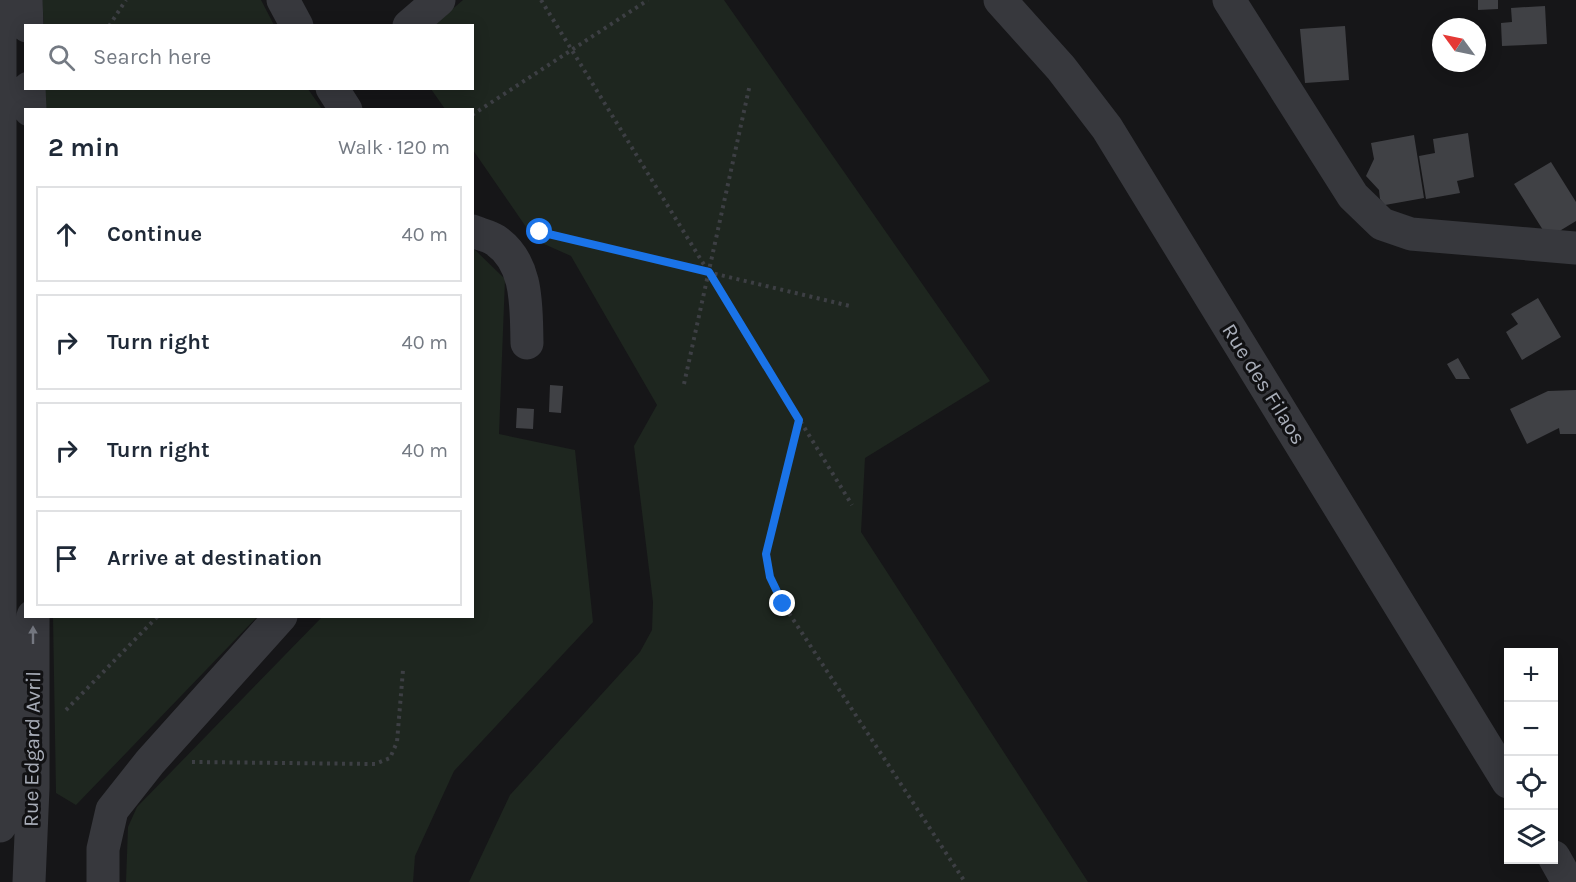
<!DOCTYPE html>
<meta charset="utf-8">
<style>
:root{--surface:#fff;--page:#f6f6f7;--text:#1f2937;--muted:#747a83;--line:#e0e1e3}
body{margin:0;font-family:Karla,sans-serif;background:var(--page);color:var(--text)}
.controls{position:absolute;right:18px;bottom:18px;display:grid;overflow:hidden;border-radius:0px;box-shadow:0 3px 15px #0003}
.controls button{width:54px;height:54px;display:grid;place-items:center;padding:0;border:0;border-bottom:2px solid var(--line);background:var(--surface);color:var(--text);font:30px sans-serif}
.compass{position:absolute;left:1432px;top:18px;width:54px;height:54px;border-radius:50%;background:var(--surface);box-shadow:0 3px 15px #0003;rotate:303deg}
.stop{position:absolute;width:18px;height:18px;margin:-14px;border:4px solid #1a73e8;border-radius:50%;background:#fff}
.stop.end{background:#1a73e8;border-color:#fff;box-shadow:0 2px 6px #0008}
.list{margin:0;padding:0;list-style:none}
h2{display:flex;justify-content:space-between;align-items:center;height:78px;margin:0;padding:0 24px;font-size:26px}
h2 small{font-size:20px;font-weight:400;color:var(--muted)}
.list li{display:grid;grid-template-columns:39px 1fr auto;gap:18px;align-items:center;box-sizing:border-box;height:96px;margin:0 12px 12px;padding:0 12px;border:2px solid var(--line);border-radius:0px}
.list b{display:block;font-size:22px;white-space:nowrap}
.list em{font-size:20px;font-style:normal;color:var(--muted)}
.icon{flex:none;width:33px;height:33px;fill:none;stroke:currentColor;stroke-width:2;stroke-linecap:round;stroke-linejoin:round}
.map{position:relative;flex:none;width:1576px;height:882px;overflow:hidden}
.search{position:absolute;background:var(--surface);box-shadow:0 3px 15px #0003;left:24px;top:24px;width:450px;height:66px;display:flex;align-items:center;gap:15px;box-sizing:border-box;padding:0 21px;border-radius:0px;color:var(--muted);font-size:22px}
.panel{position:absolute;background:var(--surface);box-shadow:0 3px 15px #0003;left:24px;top:108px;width:450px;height:510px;border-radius:0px}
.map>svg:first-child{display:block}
.green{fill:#1e261f}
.building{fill:#404145}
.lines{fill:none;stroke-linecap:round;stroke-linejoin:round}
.path{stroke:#3d3f44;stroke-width:4;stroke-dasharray:3 4.5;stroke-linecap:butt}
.minor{stroke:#37383d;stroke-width:33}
.oneway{fill:#757881}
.route{stroke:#1a73e8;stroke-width:8}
.labels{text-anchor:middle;stroke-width:6;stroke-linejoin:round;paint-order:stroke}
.street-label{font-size:21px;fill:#a8adb8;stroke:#111113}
</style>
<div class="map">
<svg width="1576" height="882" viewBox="0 0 1576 882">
<rect width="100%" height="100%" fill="#161618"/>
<path class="green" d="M42 0H261L274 25H44Z
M463 0H724L990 381 865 458 861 532 1088 882H469L510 795 640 652 652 630 653 602 634 446 657 405 571 256 535 240 473 150 472 110 445 109 431 89 472 88V26L434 25Z
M45 89H308L322 109H45Z
M472 247 505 279 499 434 575 450 593 622 454 771 415 856 413 882H126L128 827 137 807 322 617 472 616Z
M53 617V616L257 617 76 805 56 793Z"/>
<path class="building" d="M1478 0H1498V9L1478 10Z
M1545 6 1547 44 1502 46 1501 23 1512 22 1511 8Z
M1345 26 1349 80 1305 83 1300 29Z
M1468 133 1474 177 1457 181 1460 193 1426 199 1419 156 1435 153 1433 139Z
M1414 135 1424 198 1385 205 1380 199 1379 190 1366 176 1374 159 1371 143Z
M1551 162 1576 202V221L1548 238 1514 184Z
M1538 298 1561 337 1522 360 1506 332 1518 324 1511 314Z
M1458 358 1470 379H1456L1447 364Z
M550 385 563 386 561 413 549 412Z
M1576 390V434H1560L1559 428 1527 444 1510 409 1548 391Z
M517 408 534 409 533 429 516 428Z"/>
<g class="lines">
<path class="path" d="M541 0 852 505
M109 26 126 0
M472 115 648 0
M532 233 540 232 850 306
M684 384 750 84
M799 420 766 554 770 577 783 604 965 882
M66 710 158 616
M192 762 375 764 390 758 397 742 403 670"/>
<path class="minor" d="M26 0 27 26
M283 0 297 26
M1000 0 1061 68 1107 128 1508 782
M1229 0 1353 196 1382 224 1411 234 1576 248
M409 26 439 0
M29 88 30 110
M332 88 346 110
M472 231C479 234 489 236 495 240 529 263 526 307 527 343
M0 826V0
M1554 857 1568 882
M29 882 33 788V616
M103 882V849L112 810 150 762 281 616"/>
</g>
<defs><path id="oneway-solid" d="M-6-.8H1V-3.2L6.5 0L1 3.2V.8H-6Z" transform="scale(1.5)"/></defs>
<use class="oneway" href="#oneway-solid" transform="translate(33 635) rotate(-90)"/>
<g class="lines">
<path class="route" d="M540 232 709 272 799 420 766 554 770 577 783 604"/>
</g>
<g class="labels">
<g class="street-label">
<text transform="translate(1264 384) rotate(58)" y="7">Rue des Filaos</text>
<text transform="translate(32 749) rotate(-89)" y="7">Rue Edgard Avril</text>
</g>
</g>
</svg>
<div class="controls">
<button>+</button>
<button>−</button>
<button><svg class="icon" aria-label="locate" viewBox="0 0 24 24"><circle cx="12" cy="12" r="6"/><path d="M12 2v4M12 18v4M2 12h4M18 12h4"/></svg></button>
<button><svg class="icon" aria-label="layers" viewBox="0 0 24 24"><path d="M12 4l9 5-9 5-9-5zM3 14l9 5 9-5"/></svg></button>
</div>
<svg class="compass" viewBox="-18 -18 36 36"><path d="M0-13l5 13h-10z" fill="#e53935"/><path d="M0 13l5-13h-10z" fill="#747a83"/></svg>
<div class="stop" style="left:540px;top:232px"></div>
<div class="stop end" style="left:783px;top:604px"></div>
<div class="search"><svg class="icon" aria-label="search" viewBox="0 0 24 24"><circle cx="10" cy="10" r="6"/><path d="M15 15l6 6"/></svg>Search here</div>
<section class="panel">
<h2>2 min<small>Walk · 120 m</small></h2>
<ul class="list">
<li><svg class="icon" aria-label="ahead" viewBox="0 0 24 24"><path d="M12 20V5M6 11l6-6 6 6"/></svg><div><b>Continue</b></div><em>40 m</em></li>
<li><svg class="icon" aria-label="right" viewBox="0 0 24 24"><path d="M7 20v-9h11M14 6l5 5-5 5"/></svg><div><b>Turn right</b></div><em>40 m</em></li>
<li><svg class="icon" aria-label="right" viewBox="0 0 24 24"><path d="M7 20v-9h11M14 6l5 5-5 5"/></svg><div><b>Turn right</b></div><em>40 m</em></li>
<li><svg class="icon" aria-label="arrive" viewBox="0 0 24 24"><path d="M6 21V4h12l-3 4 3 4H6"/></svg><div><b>Arrive at destination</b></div></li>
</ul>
</section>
</div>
